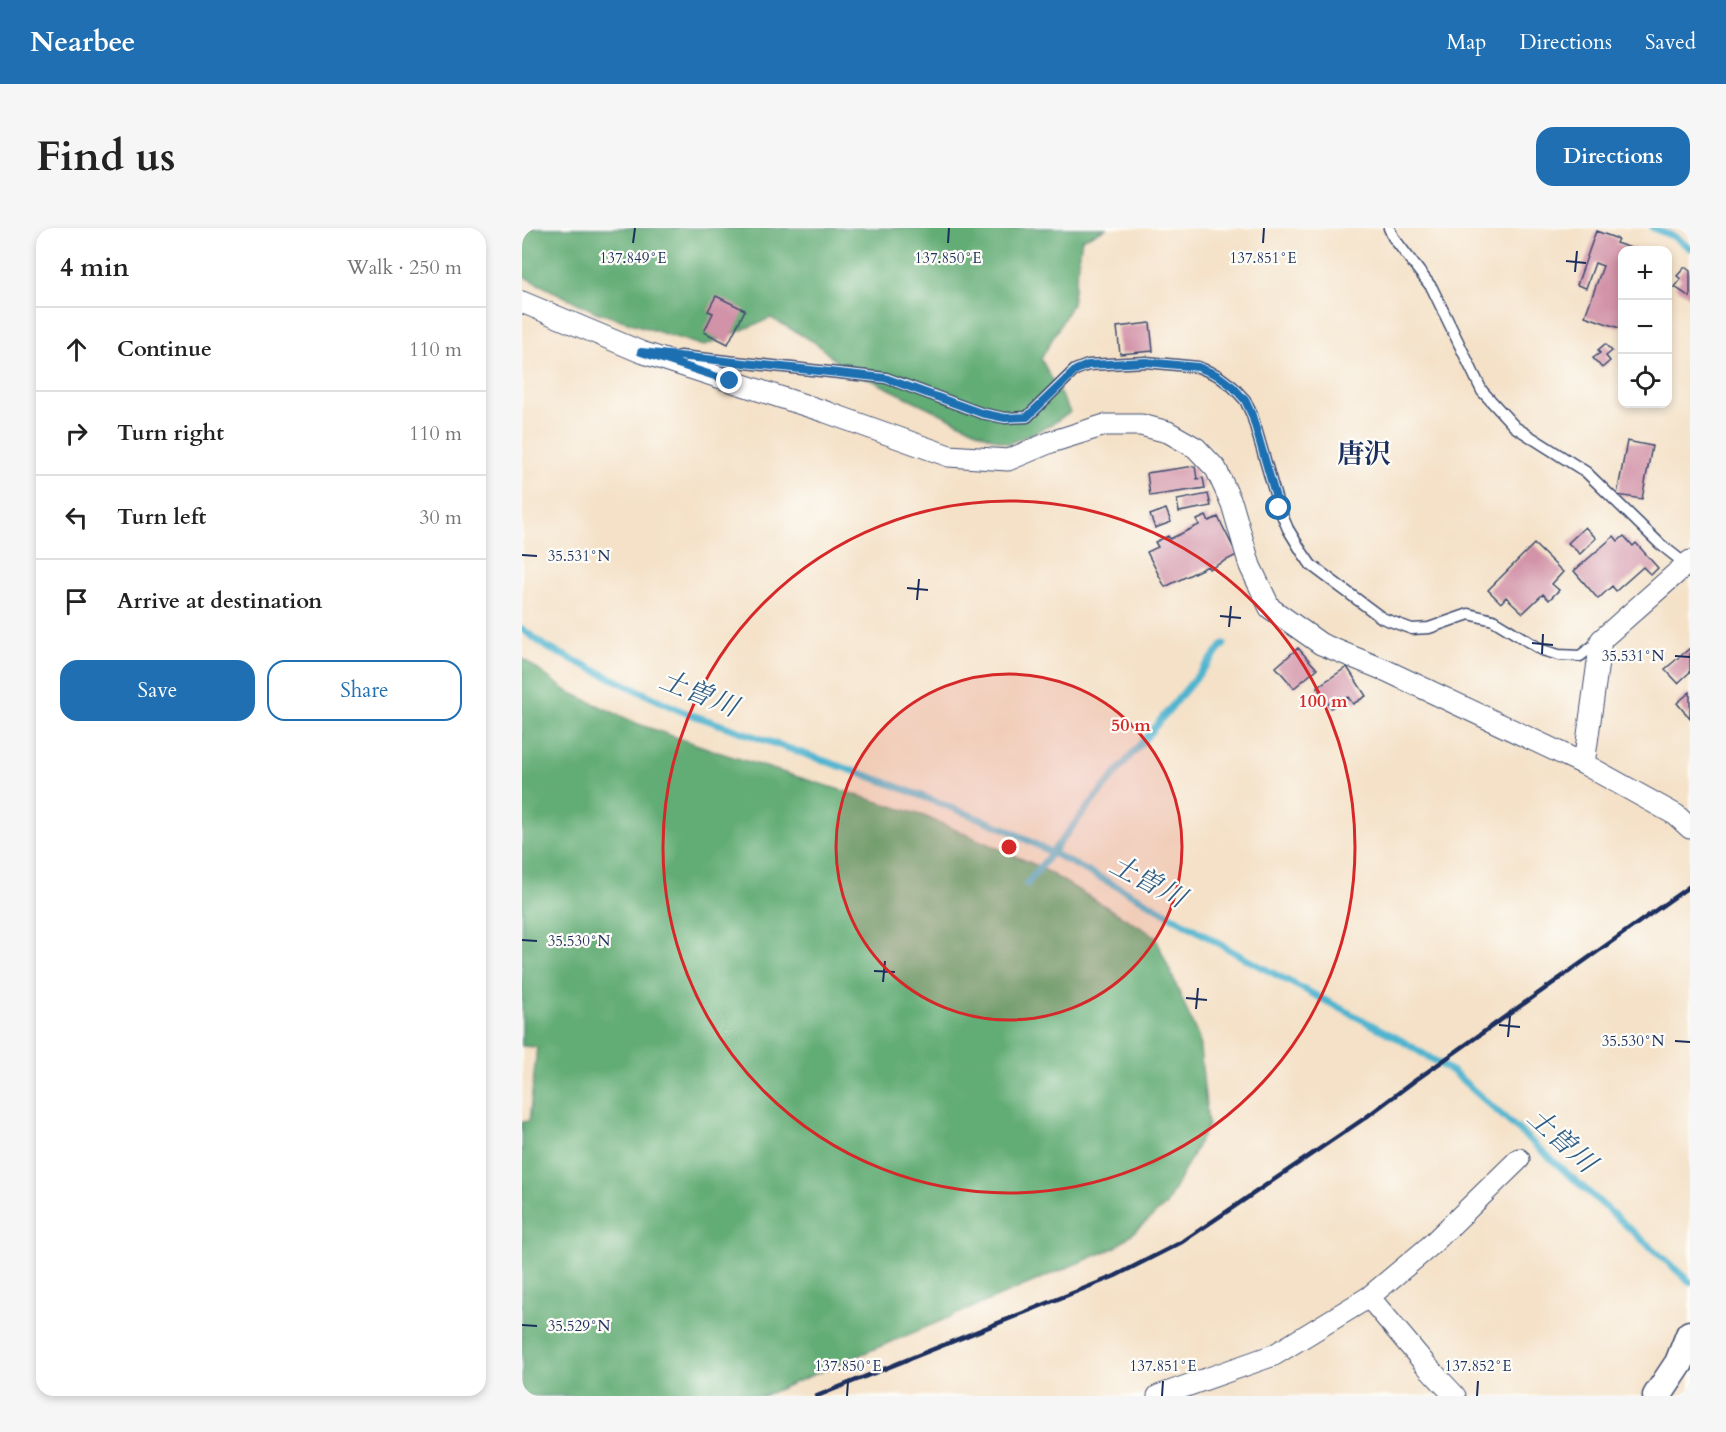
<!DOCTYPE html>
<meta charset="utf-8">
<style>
:root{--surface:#fff;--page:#f6f6f6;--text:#222;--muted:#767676;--line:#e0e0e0;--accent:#1f6fb2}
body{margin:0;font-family:Cardo,"Noto Serif JP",serif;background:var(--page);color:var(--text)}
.controls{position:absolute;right:18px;top:18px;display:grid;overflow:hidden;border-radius:12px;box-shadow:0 3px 9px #0003}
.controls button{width:54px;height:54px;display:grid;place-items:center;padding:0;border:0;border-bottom:2px solid var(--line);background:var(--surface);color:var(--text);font:30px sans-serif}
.stop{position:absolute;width:18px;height:18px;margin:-14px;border:4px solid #1f6fb2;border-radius:50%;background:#fff}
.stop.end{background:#1f6fb2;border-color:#fff;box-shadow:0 2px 6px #0008}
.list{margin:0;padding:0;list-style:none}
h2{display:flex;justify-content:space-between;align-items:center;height:78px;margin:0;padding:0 24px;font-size:26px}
h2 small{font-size:20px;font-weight:400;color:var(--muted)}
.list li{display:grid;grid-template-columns:39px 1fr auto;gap:18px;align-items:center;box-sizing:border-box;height:84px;padding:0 24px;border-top:2px solid var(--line)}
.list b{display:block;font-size:22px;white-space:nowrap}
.list em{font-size:20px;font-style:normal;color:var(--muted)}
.actions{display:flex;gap:12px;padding:18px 24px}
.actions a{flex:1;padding:14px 0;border:2px solid var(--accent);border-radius:18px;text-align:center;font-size:21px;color:var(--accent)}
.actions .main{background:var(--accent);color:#fff}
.icon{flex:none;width:33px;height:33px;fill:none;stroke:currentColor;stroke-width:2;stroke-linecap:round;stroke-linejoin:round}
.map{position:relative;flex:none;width:1168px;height:1168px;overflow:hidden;border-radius:18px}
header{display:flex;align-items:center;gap:36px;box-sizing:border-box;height:84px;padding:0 30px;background:var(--accent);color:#fff}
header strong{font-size:28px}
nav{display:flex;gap:33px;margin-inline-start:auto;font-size:21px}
.intro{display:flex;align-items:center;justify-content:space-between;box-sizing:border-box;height:144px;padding:0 36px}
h1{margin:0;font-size:42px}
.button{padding:15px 27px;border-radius:18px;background:var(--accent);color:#fff;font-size:21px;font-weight:700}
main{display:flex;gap:36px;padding:0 36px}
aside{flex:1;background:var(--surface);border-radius:18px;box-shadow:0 3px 9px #0003}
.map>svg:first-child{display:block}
.forest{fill:#62ac74;stroke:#3e6e69;stroke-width:1.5}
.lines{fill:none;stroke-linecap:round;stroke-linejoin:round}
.stream{stroke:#50b4cf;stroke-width:7}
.building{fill:#d292a7}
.lane-casing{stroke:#3c4a6e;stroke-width:13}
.street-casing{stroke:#3c4a6e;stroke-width:23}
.secondary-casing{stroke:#3c4a6e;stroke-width:31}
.lane{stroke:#fff;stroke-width:10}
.street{stroke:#fff;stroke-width:21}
.secondary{stroke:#fff;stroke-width:28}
.rail{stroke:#1b2f5e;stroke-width:4.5}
.route{stroke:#1f6fb2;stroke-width:8}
.ticks{fill:none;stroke:#1b2f5e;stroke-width:2}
.ring{fill:none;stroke:#d62828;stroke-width:3}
.labels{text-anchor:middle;stroke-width:4.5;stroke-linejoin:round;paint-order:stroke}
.neighbourhood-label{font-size:27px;font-weight:bold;fill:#1b2f5e;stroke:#fdfcf7}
.water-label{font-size:27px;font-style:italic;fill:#2e5e86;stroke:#fdfcf7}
.ticks-label{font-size:15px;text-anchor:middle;fill:#1b2f5e;stroke:#fdfcf7;stroke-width:4.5;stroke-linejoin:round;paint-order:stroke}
.centre{fill:#d62828;stroke:#fdfcf7;stroke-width:3}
.ring-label{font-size:18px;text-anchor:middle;font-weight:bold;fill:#d62828;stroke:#fdfcf7;stroke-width:4.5;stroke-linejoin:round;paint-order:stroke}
</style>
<header>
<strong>Nearbee</strong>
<nav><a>Map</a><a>Directions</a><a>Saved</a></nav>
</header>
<div class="intro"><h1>Find us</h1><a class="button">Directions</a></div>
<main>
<aside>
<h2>4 min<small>Walk · 250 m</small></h2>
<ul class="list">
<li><svg class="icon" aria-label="ahead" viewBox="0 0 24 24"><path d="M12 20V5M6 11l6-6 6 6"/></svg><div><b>Continue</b></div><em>110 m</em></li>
<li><svg class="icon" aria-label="right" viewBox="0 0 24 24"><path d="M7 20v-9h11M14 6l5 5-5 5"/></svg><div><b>Turn right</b></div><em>110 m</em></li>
<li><svg class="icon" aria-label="left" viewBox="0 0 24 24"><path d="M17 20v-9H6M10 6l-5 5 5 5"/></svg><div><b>Turn left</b></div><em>30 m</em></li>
<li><svg class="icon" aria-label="arrive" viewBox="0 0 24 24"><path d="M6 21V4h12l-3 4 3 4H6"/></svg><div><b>Arrive at destination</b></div></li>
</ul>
<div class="actions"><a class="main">Save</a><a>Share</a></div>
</aside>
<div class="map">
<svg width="1168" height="1168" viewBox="0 0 1168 1168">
<rect width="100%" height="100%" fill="#fdfcf7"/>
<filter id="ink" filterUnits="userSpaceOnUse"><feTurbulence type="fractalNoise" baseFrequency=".0167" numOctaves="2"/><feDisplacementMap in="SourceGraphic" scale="12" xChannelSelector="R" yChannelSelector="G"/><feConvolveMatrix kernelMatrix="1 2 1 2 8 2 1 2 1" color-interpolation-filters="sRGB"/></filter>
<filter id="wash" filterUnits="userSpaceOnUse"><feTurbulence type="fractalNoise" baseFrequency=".008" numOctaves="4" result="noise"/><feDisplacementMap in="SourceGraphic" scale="24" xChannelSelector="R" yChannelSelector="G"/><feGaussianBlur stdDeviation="1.35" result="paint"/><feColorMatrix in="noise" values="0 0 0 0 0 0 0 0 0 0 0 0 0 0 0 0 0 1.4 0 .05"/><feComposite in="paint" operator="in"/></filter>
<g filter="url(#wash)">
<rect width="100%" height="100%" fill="#f4e1c7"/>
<path class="forest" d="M0 0H585L560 11 550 76 519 131 548 184 527 198 486 216 461 206 318 137 294 115 249 90 181 118 74 84 0 48Z
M0 430 45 463 116 496 205 527 402 588 516 638 633 708 677 811 686 897 644 977 594 1019 241 1168H0V894L7 893 15 819 0 818Z"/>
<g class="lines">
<path class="stream" d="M1131 0 1153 9 1168 20
M0 401 24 419 159 483 366 555 484 601 623 673 724 731 877 811 931 844 1168 1054
M505 656 565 580 702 416"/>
</g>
<g id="blocks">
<path class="building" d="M1074 3 1096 11 1094 15 1115 22H1100V90L1097 100 1063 88 1081 38 1073 35 1064 60 1055 57Z
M1163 39 1168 43V69L1153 59 1159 51 1155 48Z
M194 68 223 82 206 116 182 104 191 85 186 83Z
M628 95 631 123 598 126 595 99Z
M1083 116 1090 123 1084 128 1088 133 1080 140 1071 130 1078 125 1076 122Z
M1105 213 1130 218 1120 271 1095 267Z
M673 238 675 251 681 250 683 260 628 268 625 245Z
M686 266 689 278 657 284 655 272Z
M644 281 649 294 633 300 628 287Z
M684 288 687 293 696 289 715 327 687 341 686 338 643 359 625 324 636 319 633 314 646 308 648 311 677 297 675 292Z
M1063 299 1074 310 1058 326 1046 315Z
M1092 308 1096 313 1102 308 1111 318 1114 315 1136 340 1129 347 1121 339 1094 363 1090 358 1076 371 1052 343Z
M1012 316 1041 344 1030 356 1037 362 1027 372 1021 366 1001 385 984 369 979 375 966 362Z
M776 420 795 441 772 460 754 439Z
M1168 420V444L1156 455 1143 441Z
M825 439 844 468 831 476 826 469 809 480 795 459Z
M1168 464V491L1155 475Z"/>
</g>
</g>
<g filter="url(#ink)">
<use href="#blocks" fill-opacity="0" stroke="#3c4a6e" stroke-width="1.5"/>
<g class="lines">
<defs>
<path id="lane" d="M867 0 871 9 910 60 960 163 993 199 1064 244 1138 316 1166 338
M158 128 364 150 459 185 483 190 505 189 553 142 566 137 624 134 676 139 695 147 711 159 723 172 730 187 757 280 766 301 780 324 789 337 860 390 890 401 907 400 947 386 971 392 1020 422 1037 427 1058 428 1079 412"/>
<path id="street" d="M0 74 119 124 304 184 427 228 486 232 529 214 583 197H619L646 204 674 220 694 241 710 276 728 338 748 380 799 416 865 443 1062 536 1154 587 1168 600
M1062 536 1079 412 1168 333
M847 1069 904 1137 933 1168
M636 1168 752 1127 847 1069 908 1018 997 931"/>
<path id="secondary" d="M1135 1168 1157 1135 1168 1107"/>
</defs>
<use href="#lane" class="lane-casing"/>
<use href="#street" class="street-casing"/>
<use href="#secondary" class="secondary-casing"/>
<use href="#lane" class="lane"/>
<use href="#street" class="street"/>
<use href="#secondary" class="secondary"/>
<path class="rail" d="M295 1168 593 1048 660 1014 843 890 891 854 1168 658"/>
</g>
</g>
<g class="lines" filter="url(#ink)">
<path class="route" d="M208 153 119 124 363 150 459 185 483 190 505 189 554 142 566 137 624 134 676 139 695 147 711 159 723 172 730 187 757 280"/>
</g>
<path class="ticks" d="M111 15 113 0M426 15 427 0M741 15 742 0M1044 33 1064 35M1053 44 1055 23M0 327 15 328M385 360 406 362M395 372 397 351M698 388 719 390M707 399 709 378M1010 415 1031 417M1020 426 1021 406M1153 428 1168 429M0 712 15 713M352 743 373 744M361 754 363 733M664 770 685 772M674 781 676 760M977 797 998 799M986 809 988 788M1153 813 1168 814M0 1097 15 1098M325 1168 326 1153M640 1168 641 1153M955 1168 956 1153"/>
<circle cx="487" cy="619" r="173" fill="#d62828" fill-opacity=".12"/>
<g class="ring">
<circle cx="487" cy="619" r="173"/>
<circle cx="487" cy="619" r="346"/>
</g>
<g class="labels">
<g class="neighbourhood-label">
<text x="842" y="235">唐沢</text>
</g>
<g class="water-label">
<text transform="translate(177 465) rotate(22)" y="9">土曽川</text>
<text transform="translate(626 653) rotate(28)" y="9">土曽川</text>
<text transform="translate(1040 912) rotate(42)" y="9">土曽川</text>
</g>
</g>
<g class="ticks-label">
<text x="111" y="35">137.849°E</text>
<text x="426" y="35">137.850°E</text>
<text x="741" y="35">137.851°E</text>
<text x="57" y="333">35.531°N</text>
<text x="1111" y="433">35.531°N</text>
<text x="57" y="718">35.530°N</text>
<text x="1111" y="818">35.530°N</text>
<text x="57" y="1103">35.529°N</text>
<text x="326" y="1143">137.850°E</text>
<text x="641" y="1143">137.851°E</text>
<text x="956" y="1143">137.852°E</text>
</g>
<circle cx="487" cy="619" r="9" class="centre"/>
<g class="ring-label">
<text x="801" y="479">100 m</text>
<text x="609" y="503">50 m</text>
</g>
</svg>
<div class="controls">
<button>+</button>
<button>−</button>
<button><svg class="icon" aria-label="locate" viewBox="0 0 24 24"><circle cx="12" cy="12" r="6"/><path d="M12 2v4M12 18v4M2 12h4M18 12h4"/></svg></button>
</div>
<div class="stop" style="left:757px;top:280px"></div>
<div class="stop end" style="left:208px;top:153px"></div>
</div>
</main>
